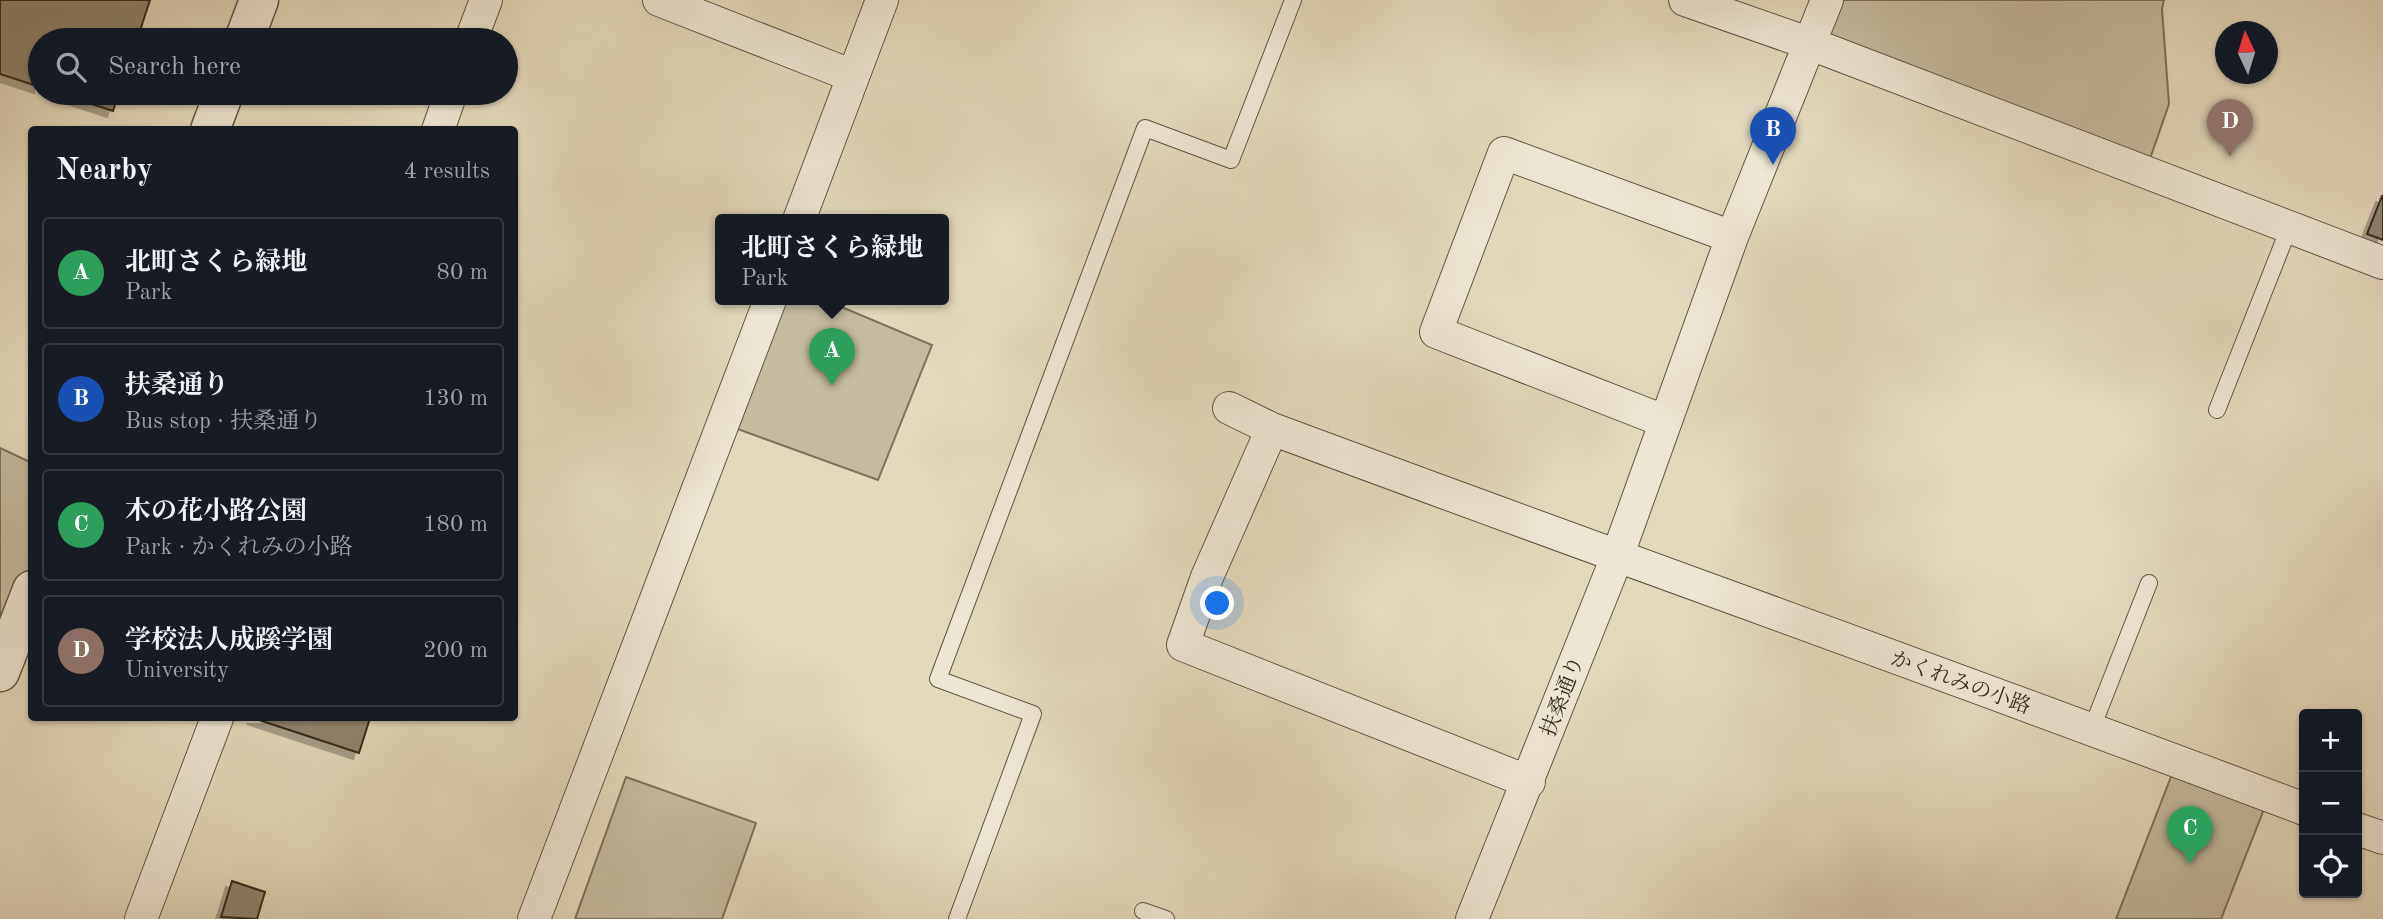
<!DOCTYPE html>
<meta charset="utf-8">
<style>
:root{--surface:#171b24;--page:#242831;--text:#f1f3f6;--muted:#9ea1a6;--line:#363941;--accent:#ea580c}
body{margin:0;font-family:"Old Standard TT","Noto Serif JP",serif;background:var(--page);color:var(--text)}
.controls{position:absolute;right:21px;bottom:21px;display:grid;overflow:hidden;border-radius:7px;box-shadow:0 2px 5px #0004}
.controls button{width:63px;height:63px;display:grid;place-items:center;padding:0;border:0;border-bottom:2px solid var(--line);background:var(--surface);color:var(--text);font:35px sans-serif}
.compass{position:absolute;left:2215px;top:21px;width:63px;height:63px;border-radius:50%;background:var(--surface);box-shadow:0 2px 5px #0004;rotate:356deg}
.you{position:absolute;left:1218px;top:604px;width:24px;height:24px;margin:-18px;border:5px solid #fff;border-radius:50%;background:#1a73e8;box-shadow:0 0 0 10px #1a73e833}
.badge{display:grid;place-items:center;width:46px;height:46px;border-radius:50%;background:var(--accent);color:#fff;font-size:23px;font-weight:700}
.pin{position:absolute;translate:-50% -58px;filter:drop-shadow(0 2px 4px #0008)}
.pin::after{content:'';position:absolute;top:37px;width:24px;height:21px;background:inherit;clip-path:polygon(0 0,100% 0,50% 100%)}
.popup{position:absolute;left:715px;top:214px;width:234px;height:91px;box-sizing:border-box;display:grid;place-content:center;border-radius:7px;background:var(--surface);filter:drop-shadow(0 2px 5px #0005);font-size:23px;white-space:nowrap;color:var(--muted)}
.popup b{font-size:26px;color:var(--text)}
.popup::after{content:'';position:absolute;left:50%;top:100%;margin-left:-14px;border:14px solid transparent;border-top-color:var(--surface)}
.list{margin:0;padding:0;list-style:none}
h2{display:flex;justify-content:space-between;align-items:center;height:91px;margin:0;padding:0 28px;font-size:30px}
h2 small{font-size:23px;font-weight:400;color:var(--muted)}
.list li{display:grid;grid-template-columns:46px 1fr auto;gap:21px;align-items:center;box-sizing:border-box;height:112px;margin:0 14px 14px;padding:0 14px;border:2px solid var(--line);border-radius:7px}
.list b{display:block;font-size:26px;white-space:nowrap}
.list p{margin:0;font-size:23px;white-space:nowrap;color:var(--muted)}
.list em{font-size:23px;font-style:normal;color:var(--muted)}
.icon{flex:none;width:38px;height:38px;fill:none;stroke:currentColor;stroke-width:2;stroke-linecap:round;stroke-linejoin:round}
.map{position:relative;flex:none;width:2383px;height:919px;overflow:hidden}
.search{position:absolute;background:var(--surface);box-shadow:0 2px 5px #0004;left:28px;top:28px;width:490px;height:77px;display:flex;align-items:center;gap:18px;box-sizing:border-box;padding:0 24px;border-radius:38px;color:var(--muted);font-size:26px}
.panel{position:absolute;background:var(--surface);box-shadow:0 2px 5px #0004;left:28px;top:126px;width:490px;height:595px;border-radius:7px}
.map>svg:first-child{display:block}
.green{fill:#c5bba1;stroke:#7d725e;stroke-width:2}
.building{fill:#8f856f;stroke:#35291b;stroke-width:2;filter:url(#shadow)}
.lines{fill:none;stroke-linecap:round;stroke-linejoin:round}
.service-casing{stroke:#605544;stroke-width:18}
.minor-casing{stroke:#605544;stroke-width:34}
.tertiary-casing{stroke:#605544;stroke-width:41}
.service{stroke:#ede6d4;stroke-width:16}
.minor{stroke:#ede6d4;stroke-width:32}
.tertiary{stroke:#ede6d4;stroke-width:38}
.labels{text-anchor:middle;stroke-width:5;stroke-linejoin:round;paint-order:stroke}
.street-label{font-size:21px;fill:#35291b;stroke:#ede6d4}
</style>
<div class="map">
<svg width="2383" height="919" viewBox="0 0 2383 919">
<defs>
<filter id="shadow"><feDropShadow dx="-6" dy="6" stdDeviation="0" flood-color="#0004"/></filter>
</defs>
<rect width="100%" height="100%" fill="#e3d9bd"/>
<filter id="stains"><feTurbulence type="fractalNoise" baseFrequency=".00286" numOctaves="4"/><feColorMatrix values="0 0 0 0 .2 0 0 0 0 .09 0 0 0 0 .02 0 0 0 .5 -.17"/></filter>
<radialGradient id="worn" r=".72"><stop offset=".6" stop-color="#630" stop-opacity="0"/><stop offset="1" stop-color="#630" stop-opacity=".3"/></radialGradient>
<path class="green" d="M1836 0H2164L2162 9 2169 104 2144 176 1820 41Z
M783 300H825L932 345 878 480 732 427Z
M0 448 32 463 31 590 0 672Z
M2172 774 2264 809 2221 919H2116Z
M626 777 756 823 722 919H575Z"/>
<path class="building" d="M0 0H150L137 40H40V87L0 74Z
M58 93H119L113 111Z
M2382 196H2383V240L2367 234Z
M253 718H370L359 753Z
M232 881 265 892 257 919 221 917Z"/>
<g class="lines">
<defs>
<path id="service" d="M2217 410 2289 228
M2092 728 2149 583
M1143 911 1166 919
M957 919 1033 714 938 679 1145 128 1231 160 1293 0"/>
<path id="minor" d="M659 0 853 76
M1685 0 1811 44 2383 263
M471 40 486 0
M438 130 451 93
M799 220 882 0
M1229 408 1272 429C1616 557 1961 679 2304 809
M1664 421 1436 332 1504 153 1732 237
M1272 429 1207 577 1183 645 1529 782
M2357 829 2383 838
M141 919 217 718
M534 919 770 300
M1472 919 1617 557 1732 237 1827 0"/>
<path id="tertiary" d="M244 40 259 0
M210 130 224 93
M0 672 32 590"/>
</defs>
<use href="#service" class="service-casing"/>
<use href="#minor" class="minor-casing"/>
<use href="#tertiary" class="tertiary-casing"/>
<use href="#service" class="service"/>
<use href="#minor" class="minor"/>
<use href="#tertiary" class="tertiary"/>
</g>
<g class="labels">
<g class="street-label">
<text transform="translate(1961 682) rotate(20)" y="7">かくれみの小路</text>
<text transform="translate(1562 696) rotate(-69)" y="7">扶桑通り</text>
</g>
</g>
<rect width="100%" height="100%" filter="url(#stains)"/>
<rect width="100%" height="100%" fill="url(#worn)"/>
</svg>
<div class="controls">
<button>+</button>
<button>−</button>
<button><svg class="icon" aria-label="locate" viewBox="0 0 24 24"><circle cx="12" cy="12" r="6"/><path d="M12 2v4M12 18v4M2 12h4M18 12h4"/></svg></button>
</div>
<svg class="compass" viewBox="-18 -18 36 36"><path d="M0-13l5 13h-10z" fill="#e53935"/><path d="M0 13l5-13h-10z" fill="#9ea1a6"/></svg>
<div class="you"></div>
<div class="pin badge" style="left:832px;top:386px;background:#2e9e5b">A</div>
<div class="popup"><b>北町さくら緑地</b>Park</div>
<div class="pin badge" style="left:1773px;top:165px;background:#1a4fb4">B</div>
<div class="pin badge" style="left:2190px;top:864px;background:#2e9e5b">C</div>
<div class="pin badge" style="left:2230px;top:157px;background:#8d6e63">D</div>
<div class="search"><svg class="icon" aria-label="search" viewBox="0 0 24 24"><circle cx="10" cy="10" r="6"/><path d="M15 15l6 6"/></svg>Search here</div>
<section class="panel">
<h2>Nearby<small>4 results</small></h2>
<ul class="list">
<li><span class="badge" style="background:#2e9e5b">A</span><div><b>北町さくら緑地</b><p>Park</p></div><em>80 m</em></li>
<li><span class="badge" style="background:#1a4fb4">B</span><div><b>扶桑通り</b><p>Bus stop · 扶桑通り</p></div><em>130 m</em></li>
<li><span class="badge" style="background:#2e9e5b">C</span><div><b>木の花小路公園</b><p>Park · かくれみの小路</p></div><em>180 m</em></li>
<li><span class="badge" style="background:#8d6e63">D</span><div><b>学校法人成蹊学園</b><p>University</p></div><em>200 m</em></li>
</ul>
</section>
</div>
